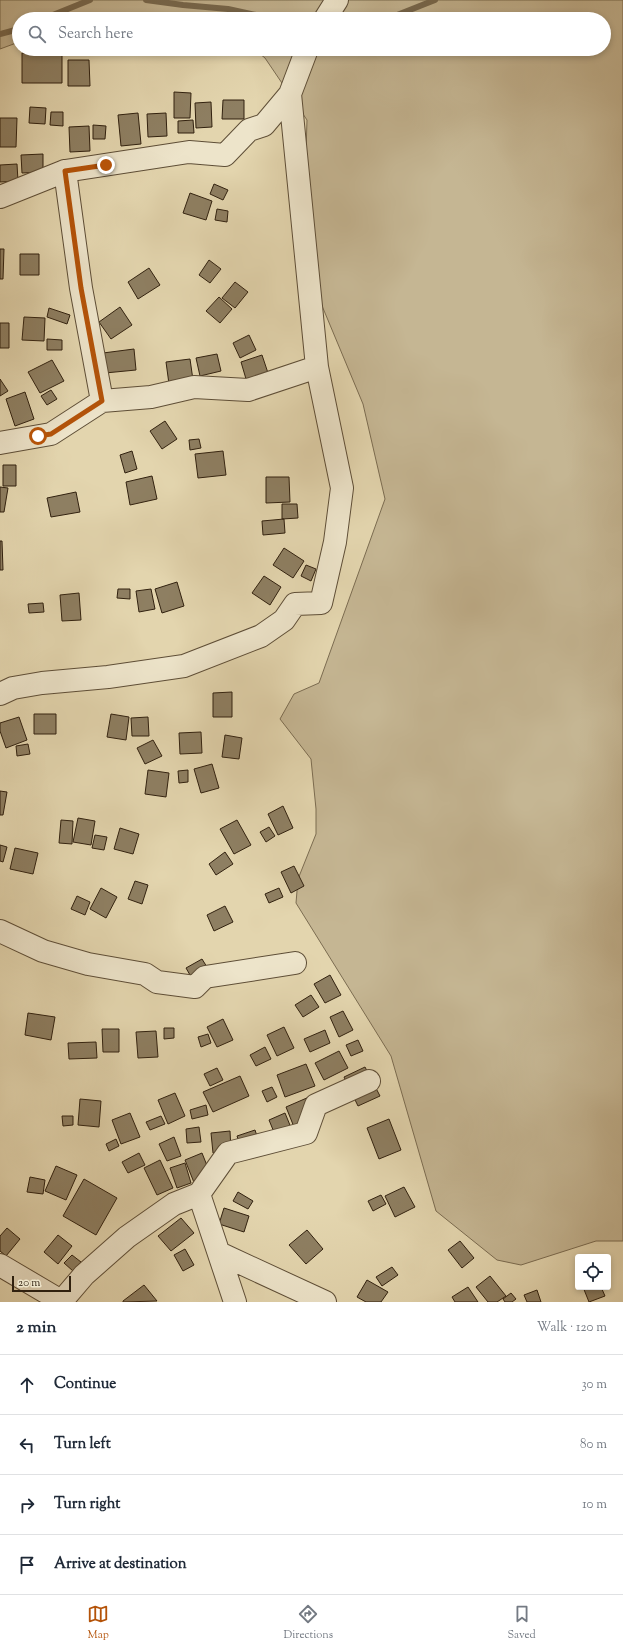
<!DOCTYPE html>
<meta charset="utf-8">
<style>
:root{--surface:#fff;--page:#f2f2f3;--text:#1f2937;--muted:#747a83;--line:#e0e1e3;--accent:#b45309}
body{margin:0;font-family:"Sorts Mill Goudy",serif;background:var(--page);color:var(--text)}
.controls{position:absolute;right:12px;bottom:12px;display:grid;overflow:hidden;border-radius:4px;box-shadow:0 2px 6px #0003}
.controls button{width:36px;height:36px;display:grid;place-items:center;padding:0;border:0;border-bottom:1px solid var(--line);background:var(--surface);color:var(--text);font:20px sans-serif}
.scale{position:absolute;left:12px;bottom:10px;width:59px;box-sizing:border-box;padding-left:4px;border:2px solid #31210f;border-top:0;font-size:11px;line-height:14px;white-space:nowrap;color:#31210f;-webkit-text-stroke:3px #ede4ca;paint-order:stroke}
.stop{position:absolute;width:12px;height:12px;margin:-9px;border:3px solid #b45309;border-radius:50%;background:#fff}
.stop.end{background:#b45309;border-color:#fff;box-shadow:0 1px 4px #0008}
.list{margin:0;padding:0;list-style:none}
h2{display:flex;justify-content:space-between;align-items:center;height:52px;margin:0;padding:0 16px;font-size:17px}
h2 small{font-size:13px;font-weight:400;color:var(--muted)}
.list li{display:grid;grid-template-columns:26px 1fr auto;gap:12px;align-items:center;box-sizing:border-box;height:60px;padding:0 16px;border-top:1px solid var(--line)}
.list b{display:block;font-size:15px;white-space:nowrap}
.list em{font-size:13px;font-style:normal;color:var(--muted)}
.icon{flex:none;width:22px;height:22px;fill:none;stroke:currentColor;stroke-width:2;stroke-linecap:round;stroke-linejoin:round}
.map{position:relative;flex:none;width:623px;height:1302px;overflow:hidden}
.search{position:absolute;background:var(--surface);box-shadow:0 2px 6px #0003;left:12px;right:12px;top:12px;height:44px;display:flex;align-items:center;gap:10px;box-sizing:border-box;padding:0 14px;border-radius:22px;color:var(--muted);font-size:15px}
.sheet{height:292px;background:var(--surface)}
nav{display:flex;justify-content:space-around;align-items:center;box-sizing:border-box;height:56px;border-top:1px solid var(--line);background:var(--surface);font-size:11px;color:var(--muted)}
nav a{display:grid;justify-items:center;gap:2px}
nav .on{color:var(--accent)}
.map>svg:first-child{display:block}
.green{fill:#c5b693;stroke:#7b6c51}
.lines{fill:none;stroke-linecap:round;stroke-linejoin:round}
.stream{stroke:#77684e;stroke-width:6}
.building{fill:#8e7f62;stroke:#31210f}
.minor-casing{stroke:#5e4e37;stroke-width:24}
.minor{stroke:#ede4ca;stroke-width:22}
.route{stroke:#b45309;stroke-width:5}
</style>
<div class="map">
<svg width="623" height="1302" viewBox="0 0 623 1302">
<rect width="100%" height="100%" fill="#e3d5ae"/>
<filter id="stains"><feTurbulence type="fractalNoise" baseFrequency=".005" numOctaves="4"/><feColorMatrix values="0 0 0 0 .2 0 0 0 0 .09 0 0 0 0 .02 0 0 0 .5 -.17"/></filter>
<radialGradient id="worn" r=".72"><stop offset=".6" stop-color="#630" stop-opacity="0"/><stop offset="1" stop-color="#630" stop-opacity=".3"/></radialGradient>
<path class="green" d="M0 0H623V1241H596L521 1265 497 1260 436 1211 391 1056 296 903 298 879 316 834V809L311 759 280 719 294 694 319 683 385 499 363 404 315 289 304 216 307 120 265 58 254 49H604V19H19V42L0 49Z"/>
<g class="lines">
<path class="stream" d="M146 0 183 5 228 9 275 19
M43 19 90 0
M387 19 435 0
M0 34 19 29"/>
</g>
<path class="building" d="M22 53H62V83H22Z
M68 60H89L90 86H68Z
M174 92 191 93 190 118H174Z
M223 100H244V119H222Z
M211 102 212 127 196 128 195 103Z
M30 107 46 108 45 124 29 123Z
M51 112H63V126L50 125Z
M138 113 141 144 121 146 118 115Z
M166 113 167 136 148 137 147 114Z
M0 118H17L16 147H0Z
M193 120 194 133H178V121Z
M93 125 106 126 105 139H93Z
M89 126 90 151 70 152 69 127Z
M43 154V172L22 173 21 155Z
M17 164 18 181 0 182V165Z
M214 184 228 190 223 200 210 194Z
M190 193 212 201 206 220 183 213Z
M217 209 228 211 227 222 215 220Z
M0 249H4L3 279H0Z
M20 254H39V275H20Z
M209 260 221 269 210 283 199 275Z
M149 268 160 285 138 299 128 282Z
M235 282 248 292 235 308 222 298Z
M219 297 232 309 220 323 206 311Z
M120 307 132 325 111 339 99 322Z
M49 308 70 315 67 324 47 317Z
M24 317 45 318 44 341 22 340Z
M0 323H9V348H0Z
M249 335 256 350 240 358 233 343Z
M47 339 62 340V350H47Z
M134 349 136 370 105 373 103 353Z
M217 354 221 371 200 376 196 358Z
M262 355 268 373 246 379 241 362Z
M190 359 193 380 169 384 166 362Z
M52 360 64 381 40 393 28 372Z
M0 379 8 391 0 396Z
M51 390 57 399 47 405 41 396Z
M25 392 34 419 15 426 6 399Z
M165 421 177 439 162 449 150 431Z
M199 439 201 448 190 450 189 440Z
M132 451 137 469 125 473 120 455Z
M223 451 226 475 198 478 195 454Z
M3 465H16V486H3Z
M152 476 157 499 130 505 126 482Z
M266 477H289L290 502 266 503Z
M0 487 8 488 4 512H0Z
M76 492 80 512 51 517 47 498Z
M282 504H297L298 518 282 519Z
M284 519 285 533 263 535 262 521Z
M0 541H2L3 570H0Z
M284 548 304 561 293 578 273 565Z
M306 565 316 569 311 581 301 576Z
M264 576 281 587 270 605 252 593Z
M177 582 184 606 162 613 155 589Z
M118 589H130V599L117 598Z
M151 589 155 609 139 612 136 591Z
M79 593 81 620 62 621 60 595Z
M43 603 44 612 29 613 28 604Z
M232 692V717H213V693Z
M34 714H56V734H34Z
M111 714 129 717 126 740 107 737Z
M19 717 27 740 6 748 0 731V723Z
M148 717 149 736H132L131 718Z
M201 732 202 753 180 754 179 733Z
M225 735 242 738 239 759 222 757Z
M153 740 162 756 145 764 137 748Z
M28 744 30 754 17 756 16 746Z
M212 764 219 788 201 793 194 769Z
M148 770 169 773 166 797 145 794Z
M188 770V782L179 783 178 771Z
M0 791 7 792 3 815H0Z
M283 806 293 828 278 835 268 814Z
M78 818 95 821 91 845 73 842Z
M61 820 73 821 72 844 59 843Z
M237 820 251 845 234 854 220 829Z
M269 827 275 836 266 842 260 832Z
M120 828 139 834 133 854 114 849Z
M95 835 107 837 104 850 92 848Z
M0 845 7 847 3 862 0 861Z
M15 848 38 853 33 874 10 869Z
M225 852 233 864 216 875 209 864Z
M294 866 304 886 291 893 281 872Z
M135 881 148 885 142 904 128 899Z
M101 888 117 897 106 918 90 909Z
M279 888 283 897 269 903 265 894Z
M77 896 90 902 85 915 71 909Z
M225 906 233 922 214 931 207 915Z
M202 959 215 980 198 989 186 968Z
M330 975 341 995 325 1003 314 984Z
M311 995 319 1007 303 1017 295 1005Z
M343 1011 353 1030 339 1037 330 1017Z
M28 1013 55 1017 51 1040 25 1035Z
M223 1019 233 1040 217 1047 207 1027Z
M284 1027 294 1048 277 1056 267 1035Z
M164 1028H174V1038L164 1039Z
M102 1029H119V1052H103Z
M325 1030 330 1043 310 1052 304 1039Z
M156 1031 158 1057 138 1058 136 1032Z
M208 1034 211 1043 201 1047 198 1037Z
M358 1040 363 1051 351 1056 346 1045Z
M96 1042 97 1058 69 1059 68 1043Z
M265 1047 271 1059 256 1066 250 1055Z
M339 1051 348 1068 324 1080 315 1063Z
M306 1064 315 1086 285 1097 277 1075Z
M365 1067 380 1096 358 1106 344 1077Z
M217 1068 223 1080 210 1086 204 1074Z
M240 1076 249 1096 213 1112 203 1092Z
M272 1087 277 1097 267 1102 262 1091Z
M175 1093 185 1116 168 1124 158 1100Z
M316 1094 325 1113 294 1127 286 1107Z
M80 1099 101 1101 99 1127 78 1125Z
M206 1105 208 1115 192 1119 190 1110Z
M130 1113 140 1137 121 1144 112 1120Z
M285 1113 294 1135 278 1142 269 1120Z
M62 1116H73V1125L63 1126Z
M161 1116 165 1124 150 1130 146 1122Z
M389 1119 401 1150 379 1159 367 1128Z
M199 1127 201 1142 187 1143 186 1129Z
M255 1130 262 1151 244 1157 237 1136Z
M230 1131 231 1151 213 1153 211 1133Z
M174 1137 181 1156 167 1161 159 1144Z
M116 1139 119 1146 109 1151 106 1144Z
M139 1153 145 1165 128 1173 122 1162Z
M202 1153 212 1178 195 1185 185 1160Z
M160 1160 173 1188 157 1195 144 1168Z
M185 1163 191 1183 177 1188 170 1168Z
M56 1166 77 1175 66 1200 45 1191Z
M30 1177 45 1180 43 1194 27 1192Z
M84 1179 117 1198 96 1235 63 1216Z
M404 1187 415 1207 395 1217 385 1196Z
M238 1192 253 1201 248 1209 233 1201Z
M381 1195 386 1204 373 1211 368 1201Z
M224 1208 249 1216 244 1232 219 1224Z
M181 1218 194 1233 171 1251 158 1236Z
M7 1228 20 1239 6 1256 0 1251V1236Z
M307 1230 323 1249 306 1264 289 1245Z
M58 1235 72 1246 58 1264 44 1252Z
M460 1241 474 1258 462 1268 448 1250Z
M185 1249 194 1265 183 1271 174 1255Z
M72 1255 81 1262 73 1271 64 1263Z
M392 1267 398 1275 382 1286 376 1277Z
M490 1276 506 1296 497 1302H488L476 1287Z
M367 1280 388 1292 381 1302H366L357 1297Z
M144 1285 157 1301 123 1302V1301Z
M468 1287 478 1302H455L452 1297Z
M583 1287H601L605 1296 589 1302Z
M537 1290 541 1302H527L524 1295Z
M511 1293 516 1299 512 1302H505L503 1299Z"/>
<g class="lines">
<defs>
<path id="minor" d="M325 19 337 0
M65 171 81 288 102 401
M0 197 65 171 189 152 225 155 249 130 264 125 290 94 307 49
M0 443 51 434 102 401 151 397 194 387 248 390 317 367
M0 694 13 688 42 683 108 677 184 666 261 636 284 620 295 604 321 603 335 542 342 488 317 367 290 94
M0 931 43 951 88 964 145 974 157 982 195 987 205 977 295 963
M199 1194 235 1302
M219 1253 325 1302
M0 1265 61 1301
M61 1302 84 1275 127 1237 174 1204 199 1194 228 1153 306 1133 316 1105 369 1081"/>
</defs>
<use href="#minor" class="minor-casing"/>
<use href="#minor" class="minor"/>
</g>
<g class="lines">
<path class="route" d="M38 436 51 434 102 401 81 288 65 171 106 165"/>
</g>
<rect width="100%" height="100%" filter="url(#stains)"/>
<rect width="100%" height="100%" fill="url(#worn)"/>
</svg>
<div class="controls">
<button><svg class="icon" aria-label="locate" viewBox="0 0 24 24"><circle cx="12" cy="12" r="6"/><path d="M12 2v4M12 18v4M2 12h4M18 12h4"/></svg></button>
</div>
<div class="scale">20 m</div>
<div class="stop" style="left:38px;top:436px"></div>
<div class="stop end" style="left:106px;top:165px"></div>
<div class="search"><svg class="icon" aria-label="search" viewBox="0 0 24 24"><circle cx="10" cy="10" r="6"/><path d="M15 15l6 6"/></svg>Search here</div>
</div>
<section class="sheet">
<h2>2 min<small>Walk · 120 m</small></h2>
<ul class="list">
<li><svg class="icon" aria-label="ahead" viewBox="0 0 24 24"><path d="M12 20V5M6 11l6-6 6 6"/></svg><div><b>Continue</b></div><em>30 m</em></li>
<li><svg class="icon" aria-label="left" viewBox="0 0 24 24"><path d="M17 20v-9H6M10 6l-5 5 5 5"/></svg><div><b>Turn left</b></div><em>80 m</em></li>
<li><svg class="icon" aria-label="right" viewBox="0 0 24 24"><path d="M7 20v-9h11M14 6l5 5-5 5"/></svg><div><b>Turn right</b></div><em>10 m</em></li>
<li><svg class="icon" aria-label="arrive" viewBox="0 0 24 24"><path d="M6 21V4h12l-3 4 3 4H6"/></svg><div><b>Arrive at destination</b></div></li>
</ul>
</section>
<nav>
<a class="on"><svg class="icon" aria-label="map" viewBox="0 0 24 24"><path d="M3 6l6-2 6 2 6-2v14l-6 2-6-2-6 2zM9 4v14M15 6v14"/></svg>Map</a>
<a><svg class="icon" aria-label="directions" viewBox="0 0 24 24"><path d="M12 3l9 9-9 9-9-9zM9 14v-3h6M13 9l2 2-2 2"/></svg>Directions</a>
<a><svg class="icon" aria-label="saved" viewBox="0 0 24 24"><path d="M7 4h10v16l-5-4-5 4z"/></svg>Saved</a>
</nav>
